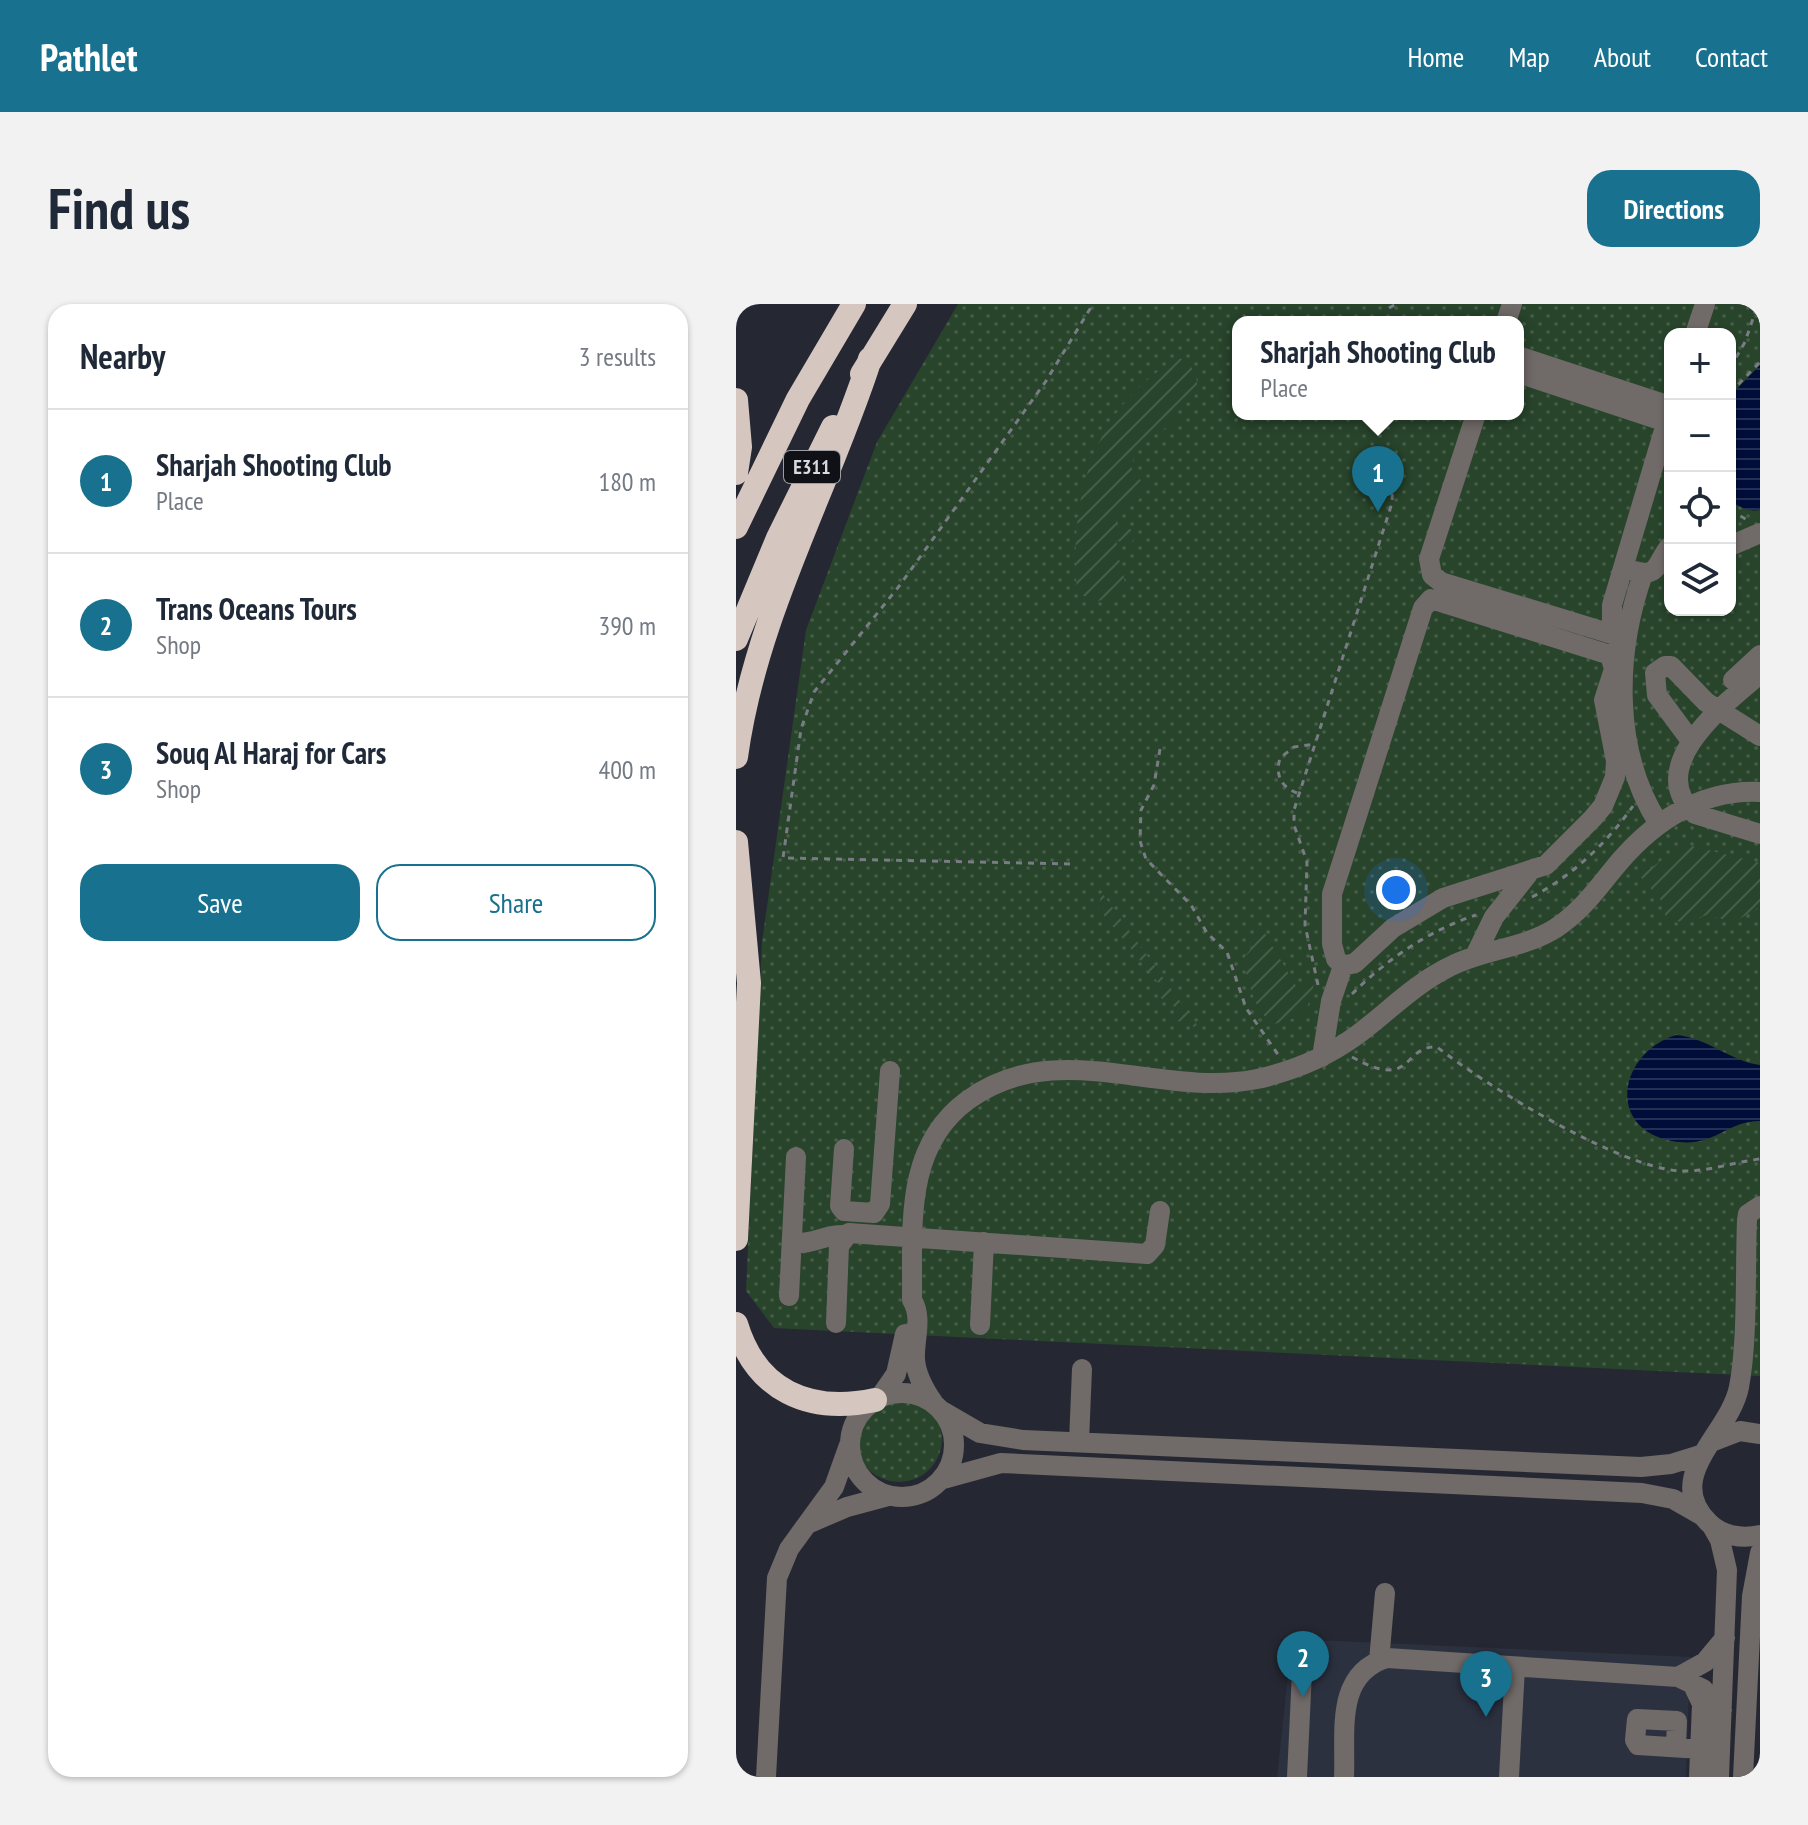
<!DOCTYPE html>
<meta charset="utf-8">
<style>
:root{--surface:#fff;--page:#f2f2f3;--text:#1f2937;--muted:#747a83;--line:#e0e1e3;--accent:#18718f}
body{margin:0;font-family:"PT Sans Narrow",sans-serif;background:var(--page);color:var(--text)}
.controls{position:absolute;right:24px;top:24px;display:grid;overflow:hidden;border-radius:16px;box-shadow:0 2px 6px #0004}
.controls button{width:72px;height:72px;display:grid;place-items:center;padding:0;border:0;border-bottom:2px solid var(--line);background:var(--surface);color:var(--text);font:40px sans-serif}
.you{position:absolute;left:660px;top:586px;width:28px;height:28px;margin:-20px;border:6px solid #fff;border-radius:50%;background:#1a73e8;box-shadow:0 0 0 12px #1a73e833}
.badge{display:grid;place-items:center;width:52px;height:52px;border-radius:50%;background:var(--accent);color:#fff;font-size:26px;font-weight:700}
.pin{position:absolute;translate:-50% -66px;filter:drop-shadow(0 2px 4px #0008)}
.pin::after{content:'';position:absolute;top:42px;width:28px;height:24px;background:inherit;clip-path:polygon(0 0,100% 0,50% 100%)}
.popup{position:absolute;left:496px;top:12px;width:292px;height:104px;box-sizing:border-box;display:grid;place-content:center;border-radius:16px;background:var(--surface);filter:drop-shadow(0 2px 6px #0005);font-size:26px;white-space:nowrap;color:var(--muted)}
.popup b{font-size:30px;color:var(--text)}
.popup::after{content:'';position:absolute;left:50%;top:100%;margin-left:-16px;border:16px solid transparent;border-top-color:var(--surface)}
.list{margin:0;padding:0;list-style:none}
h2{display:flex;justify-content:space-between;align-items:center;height:104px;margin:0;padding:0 32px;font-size:34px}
h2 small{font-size:26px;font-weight:400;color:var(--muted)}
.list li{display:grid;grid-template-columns:52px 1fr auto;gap:24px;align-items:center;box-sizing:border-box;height:144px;padding:0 32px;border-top:2px solid var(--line)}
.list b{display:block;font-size:30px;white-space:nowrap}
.list p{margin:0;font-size:26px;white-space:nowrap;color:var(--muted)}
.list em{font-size:26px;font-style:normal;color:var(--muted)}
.actions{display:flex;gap:16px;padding:24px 32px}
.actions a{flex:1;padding:18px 0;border:2px solid var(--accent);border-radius:24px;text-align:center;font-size:28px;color:var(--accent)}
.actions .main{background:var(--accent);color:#fff}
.icon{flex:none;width:44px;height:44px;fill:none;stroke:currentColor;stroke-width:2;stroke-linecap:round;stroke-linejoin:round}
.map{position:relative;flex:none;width:1024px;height:1473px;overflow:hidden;border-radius:24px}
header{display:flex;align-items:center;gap:48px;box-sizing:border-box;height:112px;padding:0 40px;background:var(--accent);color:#fff}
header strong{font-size:38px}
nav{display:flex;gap:44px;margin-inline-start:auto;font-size:28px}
.intro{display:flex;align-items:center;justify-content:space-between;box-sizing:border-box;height:192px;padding:0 48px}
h1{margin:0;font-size:56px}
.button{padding:20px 36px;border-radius:24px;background:var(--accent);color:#fff;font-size:28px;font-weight:700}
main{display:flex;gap:48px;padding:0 48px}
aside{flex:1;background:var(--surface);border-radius:24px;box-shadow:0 2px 6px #0004}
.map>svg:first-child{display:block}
.built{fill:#2c3140}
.grass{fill:url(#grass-dots);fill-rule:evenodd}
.garden{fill:url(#garden-furrows)}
.water{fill:url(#water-rules)}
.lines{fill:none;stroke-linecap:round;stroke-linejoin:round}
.path{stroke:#797c84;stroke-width:3;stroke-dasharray:6 6;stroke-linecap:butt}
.minor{stroke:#706a68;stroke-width:20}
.highway{stroke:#d5c6c0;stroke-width:24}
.labels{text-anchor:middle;stroke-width:7;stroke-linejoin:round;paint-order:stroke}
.shield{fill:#101116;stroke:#9b9ea3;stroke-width:2}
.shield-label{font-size:20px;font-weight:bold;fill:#d7dae0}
</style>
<header>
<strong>Pathlet</strong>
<nav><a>Home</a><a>Map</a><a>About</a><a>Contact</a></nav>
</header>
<div class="intro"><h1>Find us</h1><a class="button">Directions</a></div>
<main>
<aside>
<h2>Nearby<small>3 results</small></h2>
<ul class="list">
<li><span class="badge">1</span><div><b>Sharjah Shooting Club</b><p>Place</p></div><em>180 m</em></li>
<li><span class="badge">2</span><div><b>Trans Oceans Tours</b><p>Shop</p></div><em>390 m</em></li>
<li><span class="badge">3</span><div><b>Souq Al Haraj for Cars</b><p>Shop</p></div><em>400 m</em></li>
</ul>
<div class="actions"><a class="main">Save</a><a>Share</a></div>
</aside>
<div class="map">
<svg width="1024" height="1473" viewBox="0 0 1024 1473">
<defs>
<pattern id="grass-dots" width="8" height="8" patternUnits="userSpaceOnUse" patternTransform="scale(2)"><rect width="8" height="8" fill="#28442b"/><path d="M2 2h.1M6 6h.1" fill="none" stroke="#465e49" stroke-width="1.8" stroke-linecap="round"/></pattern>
<pattern id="garden-furrows" width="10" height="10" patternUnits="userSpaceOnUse" patternTransform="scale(2)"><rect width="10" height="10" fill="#28442b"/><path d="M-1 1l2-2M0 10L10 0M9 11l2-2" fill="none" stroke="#465e49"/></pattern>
<pattern id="water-rules" width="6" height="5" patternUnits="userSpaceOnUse" patternTransform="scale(2)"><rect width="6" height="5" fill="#000d39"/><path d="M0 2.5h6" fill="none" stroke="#243055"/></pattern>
</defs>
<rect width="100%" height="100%" fill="#252832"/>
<path class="built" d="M556 1335 954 1353 950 1473H541Z"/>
<path class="grass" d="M222 0H1024V1072L38 1024 10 987 26 638 70 326 141 138ZM502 18H782V110H502ZM934 30H994V306H934Z
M120 1135a43 43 0 1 1 86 0a43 43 0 1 1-86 0Z"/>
<path class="garden" d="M443 54C458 61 461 71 462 87L455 97 441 104 437 120C417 131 401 140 395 163L411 185 402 197 389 198 383 206 381 222 393 223 400 232 395 239 381 237C379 252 389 266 389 283 372 299 361 301 341 288 333 195 356 102 443 54Z
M948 540 1024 559V603L998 618 971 611 948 618 930 616 927 599 904 572Z
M366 589 464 725 437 715 439 703 425 694V682L362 604Z
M527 626 560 682 579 676C570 710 573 711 538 720 517 708 514 678 506 656L521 637 520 628Z"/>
<path class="water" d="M1024 61V206C1012 208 1003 203 994 196V92Z
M940 731C973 734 993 757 1024 761V817C989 817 978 845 936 837 869 824 883 749 940 731Z"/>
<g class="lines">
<path class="path" d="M653 4 660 0
M994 64 1009 38 1022 0
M994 89 1024 58
M994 206 1013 217
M424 445 418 481 405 506 404 537 410 555 455 601 471 629 491 648 510 704 543 752
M561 489C545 483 539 471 544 454L558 443 579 440
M334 560 47 554 65 425 78 388 164 281 310 77 357 0
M796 593C836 572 871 539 897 502
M582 681 569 621 571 558 558 521V506L656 199 657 162
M616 690C651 655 694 626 740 611
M616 753C678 788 666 741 701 743 751 782 883 864 945 867 972 868 998 858 1024 855"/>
<path class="minor" d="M770 18 776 0
M959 30 969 0
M782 52 934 102
M782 69 930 118
M740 110 693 255 696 271 705 278 879 331
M994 242 1024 229
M898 267C924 274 920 258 934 242
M907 270C879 350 876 447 923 520
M695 295 874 351 878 365 868 396 880 457 879 473 867 502 857 514 810 561 707 594 657 624 619 659 607 662 600 655 596 640V590L687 304Z
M883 340 876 316V301L934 106
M1024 370C991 398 906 462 959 510L1024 530
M997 376 1024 351
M955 437 921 391 919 369 929 362H935L970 398 1024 432
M739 652 758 613 792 570
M586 753 595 697 607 662
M108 845 104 902 108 907 138 909 144 900 154 767
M1024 902 1012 910 1011 916C1009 966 1012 1036 1003 1083 994 1130 925 1172 973 1219 986 1232 1006 1235 1024 1231
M56 939C77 941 89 930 108 931
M53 992 60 853
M100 1019 103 942 113 929 411 950 419 941 424 907
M244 1021 248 938
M114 1141a52 52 0 1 1 104 0a52 52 0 1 1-104 0Z
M144 1093 160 1070 169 1030
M197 1098C188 1085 180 1071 179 1055 178 1036 187 1013 176 996 177 924 167 843 232 796 321 731 424 795 521 775 557 767 591 753 621 731 652 708 677 681 713 663 747 645 787 645 820 624 843 609 859 588 875 568 912 521 962 485 1024 488
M206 1107 244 1129 287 1136 905 1163 935 1160 964 1151
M978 1137 1004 1127 1024 1130
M343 1138 346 1065
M207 1175 265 1159 906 1189 937 1195 965 1211
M76 1218 111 1203 152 1192
M976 1222 984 1236 991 1266 983 1473
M643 1357 649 1289
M942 1373 969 1358 989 1334
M957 1381 966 1400 963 1473
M940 1443 941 1417 901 1415 899 1436 902 1441 965 1445
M30 1473 41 1274 53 1245 98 1183 113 1141
M561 1473 567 1347
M608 1473C610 1429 598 1370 651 1354L942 1373 967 1385 986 1406
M773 1473 779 1363
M1007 1473 1016 1292 1024 1249"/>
<path class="highway" d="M126 70 169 0
M0 96 4 143 0 169
M0 223 62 95 118 0
M0 335 42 234 97 123
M0 453C19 312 91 188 134 55
M0 538 13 679 0 935
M0 1020C20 1087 73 1110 139 1096"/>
</g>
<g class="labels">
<rect class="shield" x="48" y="147" width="56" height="32" rx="6"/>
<g class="shield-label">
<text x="76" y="170">E311</text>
</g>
</g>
</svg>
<div class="controls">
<button>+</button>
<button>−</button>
<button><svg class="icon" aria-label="locate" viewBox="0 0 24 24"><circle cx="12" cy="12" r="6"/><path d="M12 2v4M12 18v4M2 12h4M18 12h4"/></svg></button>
<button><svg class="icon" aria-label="layers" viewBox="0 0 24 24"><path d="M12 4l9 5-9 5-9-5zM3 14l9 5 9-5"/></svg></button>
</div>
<div class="you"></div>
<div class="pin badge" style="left:642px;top:208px">1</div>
<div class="popup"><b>Sharjah Shooting Club</b>Place</div>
<div class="pin badge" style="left:567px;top:1393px">2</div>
<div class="pin badge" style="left:750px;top:1413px">3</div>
</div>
</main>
